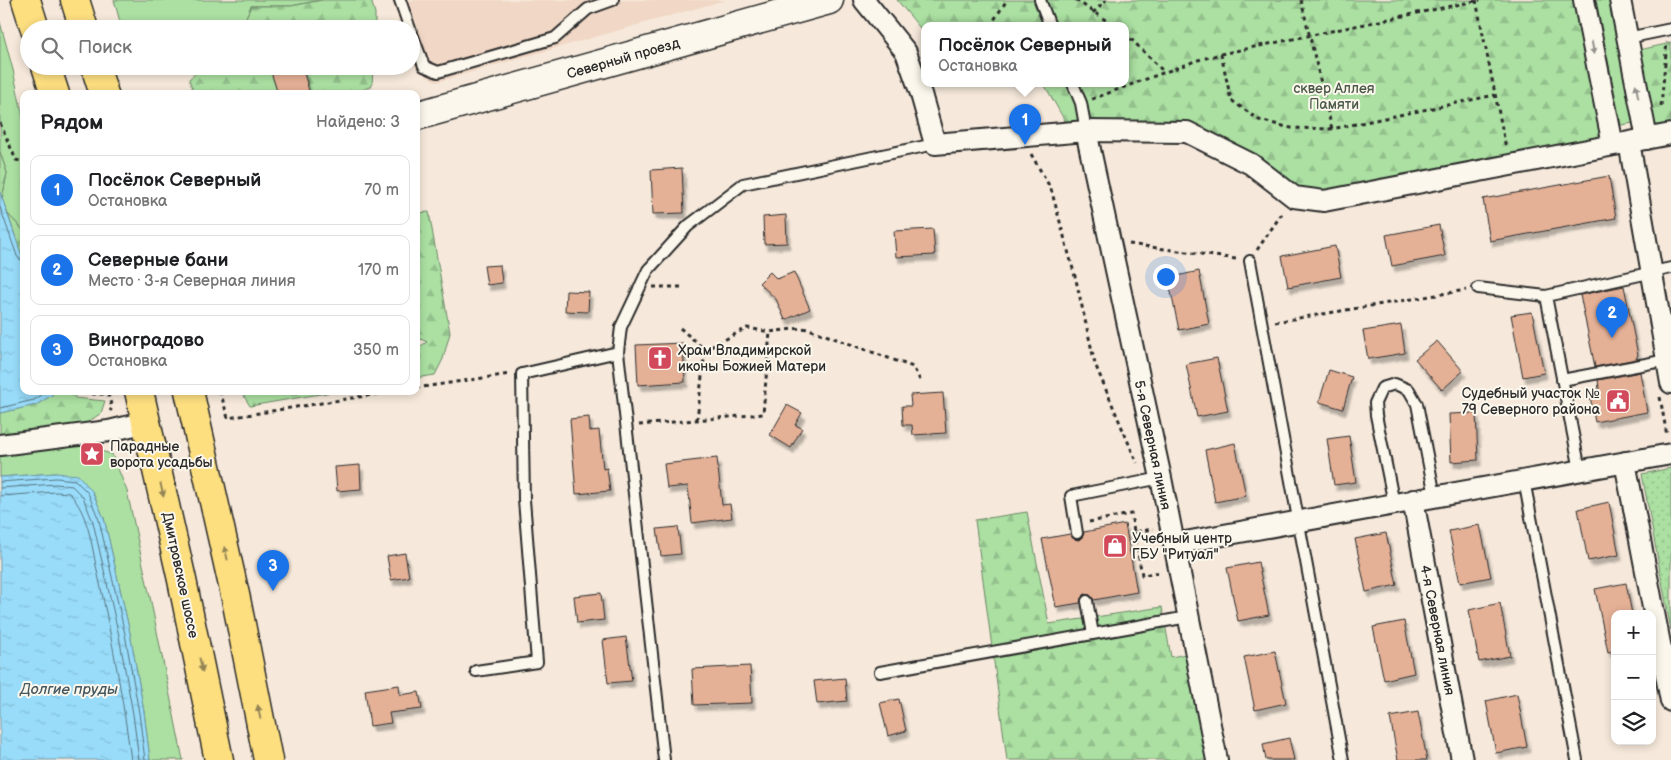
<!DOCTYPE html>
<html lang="ru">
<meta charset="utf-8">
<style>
:root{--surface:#fff;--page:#f6f6f6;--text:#202124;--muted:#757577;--line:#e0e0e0;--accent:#1a73e8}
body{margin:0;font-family:"Balsamiq Sans",sans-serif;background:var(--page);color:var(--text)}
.controls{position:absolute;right:15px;bottom:15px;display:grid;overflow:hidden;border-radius:10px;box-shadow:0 2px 8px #0003}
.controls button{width:45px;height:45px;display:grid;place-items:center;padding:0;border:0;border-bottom:1px solid var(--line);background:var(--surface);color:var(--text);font:25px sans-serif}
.you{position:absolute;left:1165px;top:276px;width:18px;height:18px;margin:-12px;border:4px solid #fff;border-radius:50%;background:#1a73e8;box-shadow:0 0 0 8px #1a73e833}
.badge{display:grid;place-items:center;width:32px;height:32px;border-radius:50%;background:var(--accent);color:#fff;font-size:16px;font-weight:700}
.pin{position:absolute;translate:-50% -41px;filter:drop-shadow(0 1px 2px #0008)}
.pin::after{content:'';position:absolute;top:26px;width:18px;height:15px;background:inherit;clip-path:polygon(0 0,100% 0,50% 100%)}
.popup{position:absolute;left:921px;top:22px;width:208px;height:65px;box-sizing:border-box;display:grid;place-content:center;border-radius:10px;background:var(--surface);filter:drop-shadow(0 1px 4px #0005);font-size:16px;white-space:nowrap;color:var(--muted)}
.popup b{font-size:19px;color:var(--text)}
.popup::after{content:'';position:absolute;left:50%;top:100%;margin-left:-10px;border:10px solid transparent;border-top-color:var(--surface)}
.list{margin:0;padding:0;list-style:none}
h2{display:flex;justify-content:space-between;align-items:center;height:65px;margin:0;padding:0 20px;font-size:21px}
h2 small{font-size:16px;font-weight:400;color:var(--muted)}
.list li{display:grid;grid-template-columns:32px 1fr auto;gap:15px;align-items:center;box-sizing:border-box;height:70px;margin:0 10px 10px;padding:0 10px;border:1px solid var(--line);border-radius:10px}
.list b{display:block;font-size:19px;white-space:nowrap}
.list p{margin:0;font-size:16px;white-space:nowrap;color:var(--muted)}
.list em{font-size:16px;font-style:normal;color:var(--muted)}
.icon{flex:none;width:28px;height:28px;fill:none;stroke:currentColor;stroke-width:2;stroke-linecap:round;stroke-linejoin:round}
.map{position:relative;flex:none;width:1671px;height:760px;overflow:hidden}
.search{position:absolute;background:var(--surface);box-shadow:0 2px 8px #0003;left:20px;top:20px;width:400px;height:55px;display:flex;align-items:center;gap:12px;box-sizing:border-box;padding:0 18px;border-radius:28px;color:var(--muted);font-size:19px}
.panel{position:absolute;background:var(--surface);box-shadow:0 2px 8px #0003;left:20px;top:90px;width:400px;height:305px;border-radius:10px}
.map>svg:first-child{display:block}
.built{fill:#f1d8c6}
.green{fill:#abe0a2;stroke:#6b8666}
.forest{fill:url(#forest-firs);stroke:#6b8666}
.park{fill:url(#park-dots);stroke:#6b8666}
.water{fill:url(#water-ripples);stroke:#6c95a7}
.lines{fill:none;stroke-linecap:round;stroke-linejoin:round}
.shore{stroke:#57727e;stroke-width:1}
.building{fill:#e4b096;stroke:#2b2b2b;filter:url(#shadow)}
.lane-casing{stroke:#2b2b2b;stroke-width:14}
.street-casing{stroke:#2b2b2b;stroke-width:24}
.secondary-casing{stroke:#2b2b2b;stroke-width:31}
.highway-casing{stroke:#2b2b2b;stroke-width:31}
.path{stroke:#2b2b2b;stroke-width:3;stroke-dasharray:4 4;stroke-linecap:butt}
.lane{stroke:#fbf7ec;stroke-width:10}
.street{stroke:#fbf7ec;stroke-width:20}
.secondary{stroke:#fbf7ec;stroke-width:28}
.highway{stroke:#fddf80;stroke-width:28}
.oneway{fill:#93918c}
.oneway2{fill:#948556}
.labels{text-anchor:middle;stroke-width:4;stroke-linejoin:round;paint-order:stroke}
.street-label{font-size:14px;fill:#2b2b2b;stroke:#fbf7ec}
.park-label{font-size:14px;fill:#4b5849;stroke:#fbf7ec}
.poi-label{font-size:14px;fill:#2b2b2b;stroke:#fbf7ec;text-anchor:start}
.water-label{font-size:15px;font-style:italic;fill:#46575f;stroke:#fbf7ec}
</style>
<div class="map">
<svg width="1671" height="760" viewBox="0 0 1671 760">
<defs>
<pattern id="forest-firs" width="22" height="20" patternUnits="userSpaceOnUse" patternTransform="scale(1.25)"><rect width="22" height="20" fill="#abe0a2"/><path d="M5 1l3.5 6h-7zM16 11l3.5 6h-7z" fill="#93c08c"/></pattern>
<pattern id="park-dots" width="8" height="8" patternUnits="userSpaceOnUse" patternTransform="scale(1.25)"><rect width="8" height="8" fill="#abe0a2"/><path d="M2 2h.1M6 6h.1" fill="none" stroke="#93c08c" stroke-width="1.8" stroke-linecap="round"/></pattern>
<pattern id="water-ripples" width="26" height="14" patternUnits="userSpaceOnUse" patternTransform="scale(1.25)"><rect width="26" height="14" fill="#98dcfa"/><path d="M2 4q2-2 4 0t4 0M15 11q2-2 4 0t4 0" fill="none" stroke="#83bdd6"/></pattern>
<filter id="shadow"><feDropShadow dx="3" dy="5.5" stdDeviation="1" flood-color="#0004"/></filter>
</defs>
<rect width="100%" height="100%" fill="#f6e9db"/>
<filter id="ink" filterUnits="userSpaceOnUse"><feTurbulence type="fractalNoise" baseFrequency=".02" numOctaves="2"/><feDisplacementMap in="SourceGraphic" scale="10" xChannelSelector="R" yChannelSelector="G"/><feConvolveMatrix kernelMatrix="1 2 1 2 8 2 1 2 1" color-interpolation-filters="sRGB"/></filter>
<g filter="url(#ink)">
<path class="built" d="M391 0H726L437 82 417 70 411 54V29H402Z"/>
<path class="green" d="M114 0H322L291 6H251L241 29H122Z
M1596 0H1610L1634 123 1621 125Z
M0 22 13 70 24 122V231L8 214 2 199 7 173 0 152Z
M77 445 112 454 127 491 150 597 183 760H150L144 712 130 633 104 518 92 491 56 473 0 477V455Z"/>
<path class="forest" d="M322 0H371L375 13V29H241L251 6H291Z
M897 0H1575L1603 142 1329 195 1295 188 1187 124 1065 121 1044 84H1125V26H925V34Z
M1671 43V128L1652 132 1639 50Z
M204 66H373L372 86 353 94H194L189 79Z
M0 152 7 173 2 199 0 192Z
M429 212 450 333 443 359 435 375 416 378V349L427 342 416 337V213Z
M8 214 24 231V263Z
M54 391H73L75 398 105 401 101 413 83 426 0 437V413L36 405 52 395Z
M241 391H338L250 406Z
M1027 512 1049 624 1162 607 1171 657 1186 654 1206 760H1007L975 520Z"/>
<path class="park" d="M1671 468V630L1642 474Z"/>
<path class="water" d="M0 192 24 262V391H54L52 395 36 405 0 413Z
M56 473 78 475 92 491 104 518 130 633 144 712 150 760H0V477Z"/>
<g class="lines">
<path class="shore" d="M0 207 17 256 19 259 24 260
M0 408 34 400 48 391
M0 482 56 478 75 480 88 493 99 520 125 634 139 713 145 760
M0 488 56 484 72 486 83 497 93 522 119 636 133 714 139 760
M0 496 56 492 69 493C90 514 92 551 99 579 112 639 123 699 131 760"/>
</g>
<path class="building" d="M279 66H302L310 94H278L270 69Z
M682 168 684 213 653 214 651 170Z
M1609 176 1616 218 1490 241 1483 199Z
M786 215 787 243 764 244 763 217Z
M1439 225 1445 256 1392 266 1386 235Z
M933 229 935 255 896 257 894 231Z
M1335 246 1341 277 1288 287 1282 256Z
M500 265 502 283 487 285 484 266Z
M1199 271 1209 324 1179 330 1168 278Z
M770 272 777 279 794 272 810 309 785 320 776 299 759 283Z
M1624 286 1638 355 1637 356V359L1595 367 1580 295Z
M566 291 589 292 588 312 565 311Z
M1532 312 1544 373 1523 377 1511 315Z
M1401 325 1405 353 1368 359 1363 331Z
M1437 341 1463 371 1442 390 1415 359Z
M683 343 685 382 638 385 636 345Z
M1217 358 1228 411 1197 417 1186 364Z
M1329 370 1352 377 1343 409 1319 402Z
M1640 372 1647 412 1595 422 1589 391 1599 389 1598 380Z
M943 393 946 433 913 435 912 425H903L902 406H911L910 395Z
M787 405 802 413 795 425 802 428 791 448 770 435Z
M1476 413 1478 460 1451 462 1449 414Z
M589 417 590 431 599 430 603 469 607 468 610 491 576 494 570 419Z
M1349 436 1356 482 1334 485 1327 439Z
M1235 443 1246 496 1215 502 1205 450Z
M717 458 722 505 730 504 732 518 692 523 688 486 667 488 664 464Z
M360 465 361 489 337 491 335 467Z
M1609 502 1619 555 1588 561 1578 509Z
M1125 524 1137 592 1094 600 1090 595 1085 594 1081 598 1080 603 1056 607 1042 539 1070 534 1074 539 1079 540 1083 536 1084 532Z
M1480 525 1491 577 1460 583 1449 531Z
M678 527 681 554 661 556 657 529Z
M1386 533 1397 585 1366 592 1355 539Z
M405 553 409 577 391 580 387 556Z
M1258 562 1269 615 1238 621 1227 568Z
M1626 583 1632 614H1615V651L1608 652 1595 589Z
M601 593 604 620 577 623 574 596Z
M1500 603 1510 656 1479 662 1469 610Z
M1404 621 1414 673 1384 680 1373 627Z
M626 637 632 681 608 683 603 640Z
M1275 651 1286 703 1255 710 1244 657Z
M750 666 752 703 694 705 692 669Z
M845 678 847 701 817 704 814 681Z
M399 685 400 695 419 692 422 709 389 713 391 723 370 726 365 690Z
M1517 694 1527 747 1496 753 1486 701Z
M899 699 906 731 888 736 880 703Z
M1418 712 1427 760H1398L1390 717Z
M1289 738 1294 760H1266L1263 744Z"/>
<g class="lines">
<defs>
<path id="lane" d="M400 0 410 29
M1040 0 1050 26
M411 31 424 66 438 72 555 38 588 9 613 0
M1627 38 1671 29
M1073 84 1081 103 1086 131
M1250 261 1343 760
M1478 288 1546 296 1580 470
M1546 296 1671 268
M1562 380 1667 360
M1524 480 1577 760
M1394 504 1376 415 1375 403 1382 388 1395 384 1409 390 1417 404 1435 496
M1077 533 1071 496 1161 478
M1087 601 1093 634
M476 671 537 662 524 500 522 374 618 352
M880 672 1188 617
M664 760 618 352 621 327 648 270 688 226 743 184 935 144"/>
<path id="street" d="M864 0 906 52 921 94 935 144 1086 131 1187 132 1251 164 1294 197 1324 201 1671 134
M1584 0 1613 145
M1620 0 1647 139
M1086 131 1161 478 1217 760
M1629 142 1671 383
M0 445 109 431 147 422
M1625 462 1671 701
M1413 500 1462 760
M1174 544 1671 454"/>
<path id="secondary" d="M416 116 829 0"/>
<path id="highway" d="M26 0 35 29
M75 0 84 29
M46 66 55 94
M95 66 104 94
M139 391 182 580 219 760
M189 391 236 599 268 760"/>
</defs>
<use href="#lane" class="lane-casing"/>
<use href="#street" class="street-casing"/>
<use href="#secondary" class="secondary-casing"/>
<use href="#highway" class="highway-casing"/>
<path class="path" d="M1076 0 1114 26
M1301 0 1332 129
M1476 0 1506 148
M1093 13 1106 0
M990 26 1007 0
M1125 33 1164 72
M1221 54 1231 100 1259 120 1291 128 1332 129 1495 95
M1092 99 1198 60 1221 54 1480 0
M1661 106 1667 42
M0 123 16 160 24 162
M1031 154 1051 189 1076 280 1095 364 1137 463
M1129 244 1236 259
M1257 250 1283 212
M653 287H681
M1275 322 1466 290
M680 328 705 350 747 328 770 332
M416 388 510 374
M84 391 94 394H108L112 408 110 411
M220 391 228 418 396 391
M1660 397 1667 436
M697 420 705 350
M639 425 763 414 770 332 800 328 809 329 913 367 921 382
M1089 522 1131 514 1134 532 1153 529
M1134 532 1142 575 1162 572"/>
<use href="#lane" class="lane"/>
<use href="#street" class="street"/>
<use href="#secondary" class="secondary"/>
<use href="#highway" class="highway"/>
</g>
<defs><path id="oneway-solid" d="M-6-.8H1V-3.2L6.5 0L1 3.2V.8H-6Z" transform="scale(1.25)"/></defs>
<g class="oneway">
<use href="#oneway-solid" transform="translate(1593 48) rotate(79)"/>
<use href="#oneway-solid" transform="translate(1637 91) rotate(-101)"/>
</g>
<g class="oneway2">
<use href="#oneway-solid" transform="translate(162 490) rotate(77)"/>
<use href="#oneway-solid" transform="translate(226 553) rotate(-103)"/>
<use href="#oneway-solid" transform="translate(201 665) rotate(78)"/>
<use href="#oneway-solid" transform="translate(259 712) rotate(-101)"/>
</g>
</g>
<defs>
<symbol id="church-square" viewBox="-11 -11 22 22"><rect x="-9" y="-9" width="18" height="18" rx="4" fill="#d1495b" stroke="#fbf7ec"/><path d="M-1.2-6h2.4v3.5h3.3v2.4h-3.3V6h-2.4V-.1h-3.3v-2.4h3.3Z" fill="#fff"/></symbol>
<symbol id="civic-square" viewBox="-11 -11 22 22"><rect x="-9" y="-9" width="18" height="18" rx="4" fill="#d1495b" stroke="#fbf7ec"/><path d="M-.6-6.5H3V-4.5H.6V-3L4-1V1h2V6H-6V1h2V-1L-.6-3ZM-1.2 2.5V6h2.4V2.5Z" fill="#fff"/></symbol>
<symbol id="sight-square" viewBox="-11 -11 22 22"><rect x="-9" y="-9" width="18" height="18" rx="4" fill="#d1495b" stroke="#fbf7ec"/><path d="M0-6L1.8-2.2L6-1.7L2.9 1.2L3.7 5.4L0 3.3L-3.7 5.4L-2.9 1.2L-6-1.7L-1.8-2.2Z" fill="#fff"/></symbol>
<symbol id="shop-square" viewBox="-11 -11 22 22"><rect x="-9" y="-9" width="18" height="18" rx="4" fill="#d1495b" stroke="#fbf7ec"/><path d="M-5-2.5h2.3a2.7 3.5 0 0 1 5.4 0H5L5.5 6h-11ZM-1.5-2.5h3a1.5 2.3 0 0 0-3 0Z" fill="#fff"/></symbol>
</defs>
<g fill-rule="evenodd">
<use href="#church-square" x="646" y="344" width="28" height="28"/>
<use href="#civic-square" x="1604" y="387" width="28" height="28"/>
<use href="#sight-square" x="78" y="440" width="28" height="28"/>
<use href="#shop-square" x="1101" y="532" width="28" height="28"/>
</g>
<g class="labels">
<g class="street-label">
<text transform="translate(623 58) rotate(-16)" y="5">Северный проезд</text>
<text transform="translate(1153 445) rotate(78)" y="5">5-я Северная линия</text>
<text transform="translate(181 575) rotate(78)" y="5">Дмитровское шоссе</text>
<text transform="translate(1438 630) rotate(79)" y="5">4-я Северная линия</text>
</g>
<g class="park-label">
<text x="1334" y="93">сквер Аллея<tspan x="1334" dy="16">Памяти</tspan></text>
</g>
<g class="poi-label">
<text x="678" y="355">Храм Владимирской<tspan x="678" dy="16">иконы Божией Матери</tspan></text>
<text x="1600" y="398" text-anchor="end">Судебный участок №<tspan x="1600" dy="16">79 Северного района</tspan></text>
<text x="110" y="451">Парадные<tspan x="110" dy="16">ворота усадьбы</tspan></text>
<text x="1132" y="543">Учебный центр<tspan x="1132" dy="16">ГБУ "Ритуал"</tspan></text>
</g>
<g class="water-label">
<text x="69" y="694">Долгие пруды</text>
</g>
</g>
</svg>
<div class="controls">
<button>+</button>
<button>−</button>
<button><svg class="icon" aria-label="layers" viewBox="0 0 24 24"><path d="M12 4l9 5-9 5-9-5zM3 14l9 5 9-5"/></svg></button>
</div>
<div class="you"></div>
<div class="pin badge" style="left:1025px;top:145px">1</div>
<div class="popup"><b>Посёлок Северный</b>Остановка</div>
<div class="pin badge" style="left:1612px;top:338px">2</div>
<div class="pin badge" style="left:273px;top:591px">3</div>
<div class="search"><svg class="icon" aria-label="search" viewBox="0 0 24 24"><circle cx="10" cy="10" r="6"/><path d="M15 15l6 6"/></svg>Поиск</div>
<section class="panel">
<h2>Рядом<small>Найдено: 3</small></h2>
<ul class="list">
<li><span class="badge">1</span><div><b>Посёлок Северный</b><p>Остановка</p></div><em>70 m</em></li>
<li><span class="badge">2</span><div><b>Северные бани</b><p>Место · 3-я Северная линия</p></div><em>170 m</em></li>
<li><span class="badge">3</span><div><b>Виноградово</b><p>Остановка</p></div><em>350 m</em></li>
</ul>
</section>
</div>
